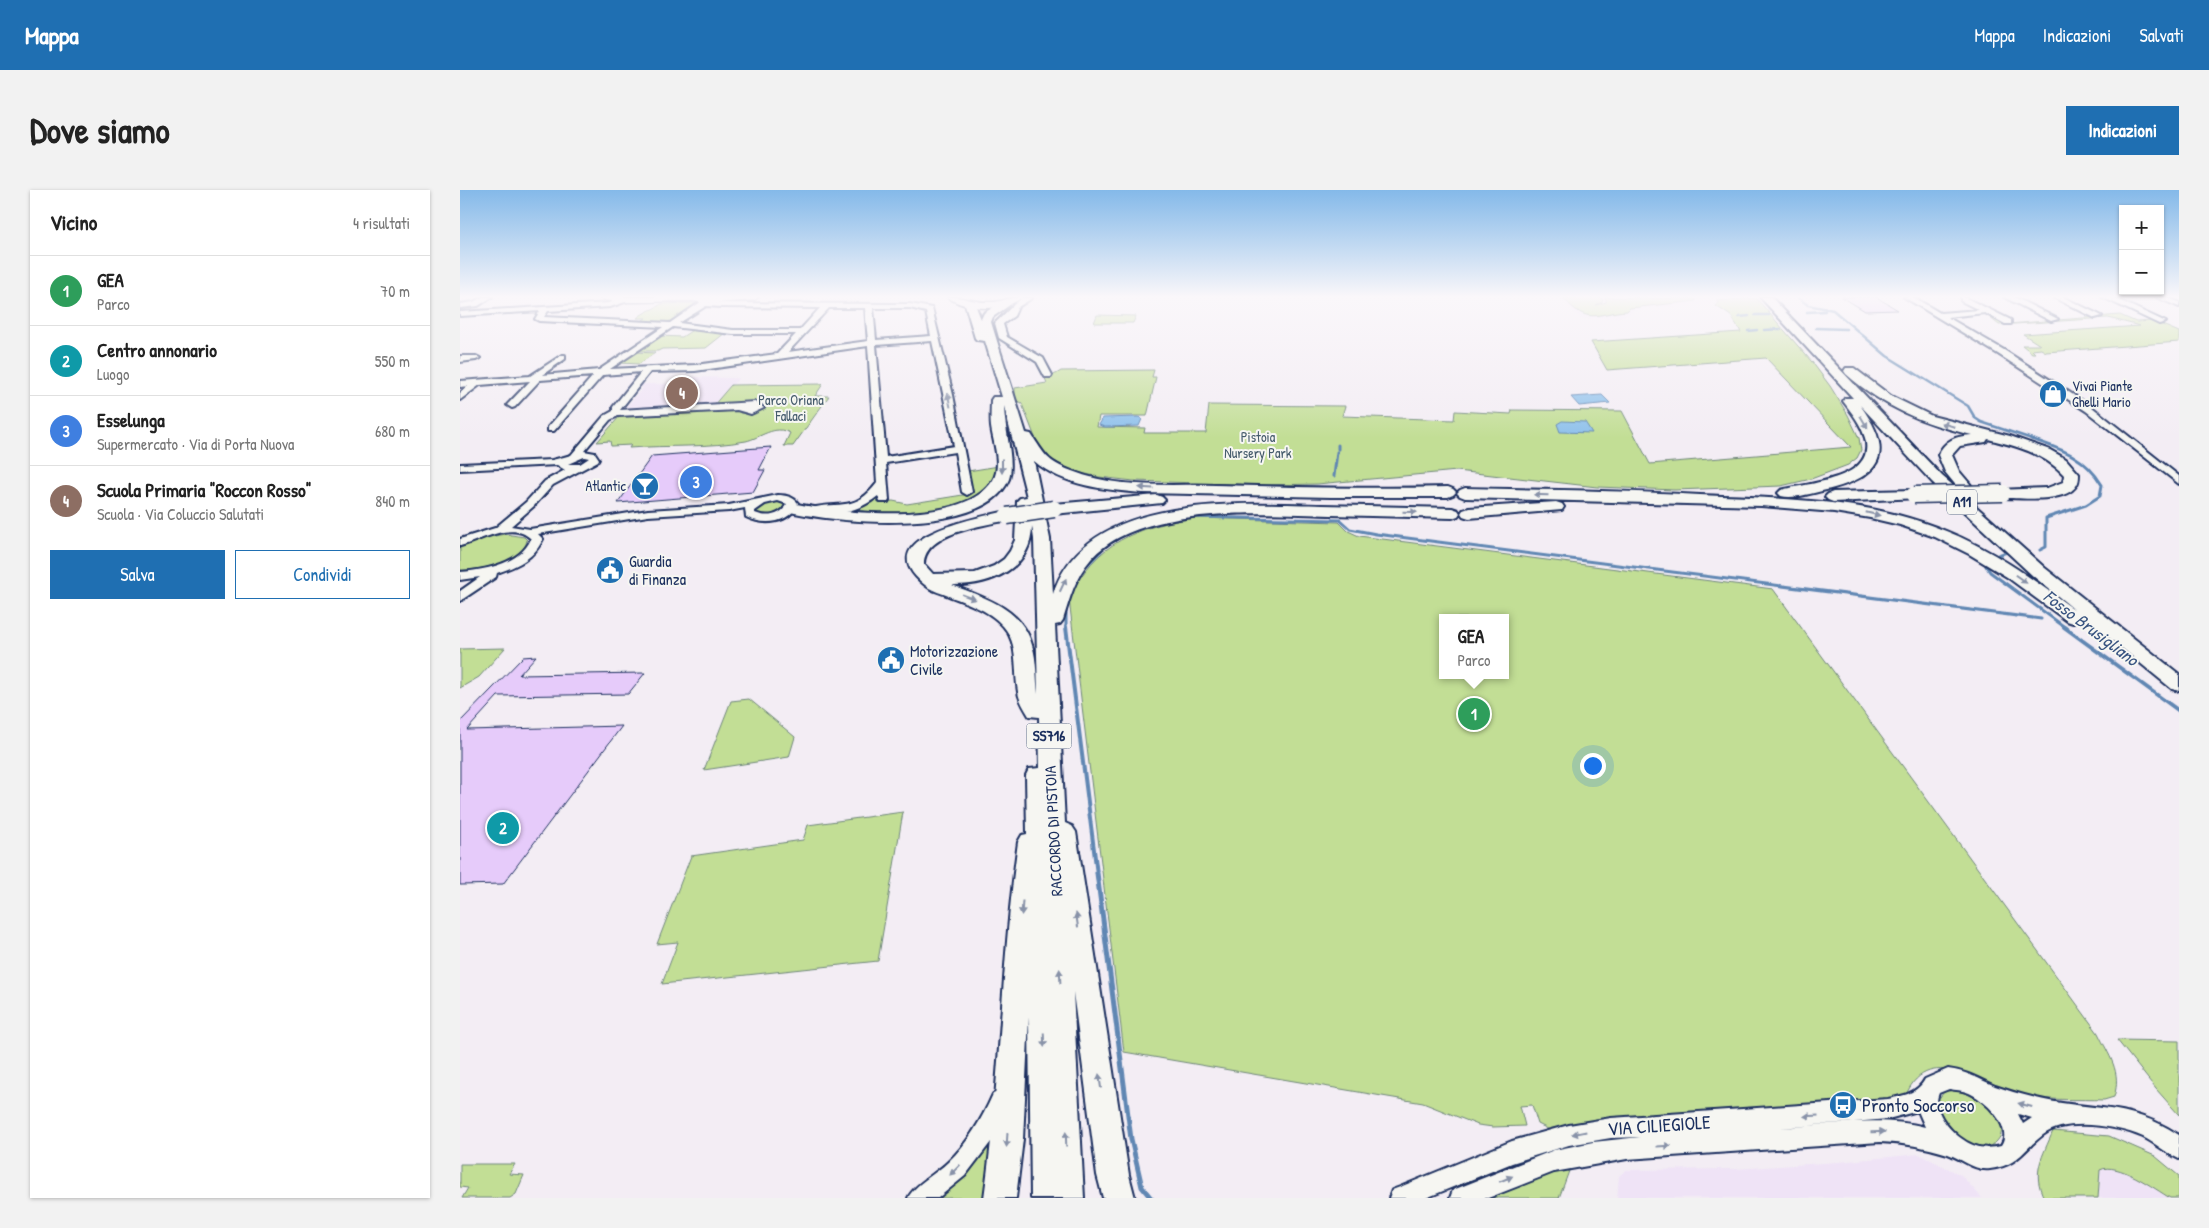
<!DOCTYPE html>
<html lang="it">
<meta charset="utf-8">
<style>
:root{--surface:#fff;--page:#f2f2f2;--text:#222;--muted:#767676;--line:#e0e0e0;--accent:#1f6fb2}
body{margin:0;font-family:"Patrick Hand",sans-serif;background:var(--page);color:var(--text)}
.controls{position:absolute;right:15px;top:15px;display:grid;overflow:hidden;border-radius:0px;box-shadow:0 1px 4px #0004}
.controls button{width:45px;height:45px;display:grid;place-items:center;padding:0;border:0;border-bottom:1px solid var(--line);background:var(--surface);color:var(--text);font:25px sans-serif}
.you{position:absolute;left:1132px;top:575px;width:18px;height:18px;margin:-12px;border:4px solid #fff;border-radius:50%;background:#1a73e8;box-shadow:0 0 0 8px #1a73e833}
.badge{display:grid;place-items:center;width:32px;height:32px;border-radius:50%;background:var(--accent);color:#fff;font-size:16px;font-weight:700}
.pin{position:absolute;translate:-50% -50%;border:2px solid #fff;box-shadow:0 1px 5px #0006}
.popup{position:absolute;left:979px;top:424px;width:70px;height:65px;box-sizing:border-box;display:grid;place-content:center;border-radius:0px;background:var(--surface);filter:drop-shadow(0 1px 4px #0005);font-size:16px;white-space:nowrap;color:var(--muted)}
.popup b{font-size:19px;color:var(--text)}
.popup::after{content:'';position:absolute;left:50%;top:100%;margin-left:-10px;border:10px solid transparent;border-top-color:var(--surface)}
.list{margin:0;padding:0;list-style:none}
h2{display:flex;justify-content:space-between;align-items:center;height:65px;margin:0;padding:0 20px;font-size:21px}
h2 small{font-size:16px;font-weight:400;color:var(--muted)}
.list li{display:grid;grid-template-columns:32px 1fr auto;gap:15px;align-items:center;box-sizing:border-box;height:70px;padding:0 20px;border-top:1px solid var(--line)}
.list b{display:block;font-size:19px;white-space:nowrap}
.list p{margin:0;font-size:16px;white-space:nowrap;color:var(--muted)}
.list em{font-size:16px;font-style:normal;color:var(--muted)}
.actions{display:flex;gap:10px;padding:15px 20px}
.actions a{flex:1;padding:11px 0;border:1px solid var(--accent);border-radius:0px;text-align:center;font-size:18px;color:var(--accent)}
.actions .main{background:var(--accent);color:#fff}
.map{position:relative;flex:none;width:1719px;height:1008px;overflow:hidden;border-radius:0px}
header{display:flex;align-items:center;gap:30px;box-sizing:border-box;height:70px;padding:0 25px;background:var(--accent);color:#fff}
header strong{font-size:24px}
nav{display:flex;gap:28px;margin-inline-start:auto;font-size:18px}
.intro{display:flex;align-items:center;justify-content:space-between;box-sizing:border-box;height:120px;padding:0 30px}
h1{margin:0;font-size:35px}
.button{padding:12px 22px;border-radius:0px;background:var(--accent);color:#fff;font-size:18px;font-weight:700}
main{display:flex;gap:30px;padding:0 30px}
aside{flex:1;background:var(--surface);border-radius:0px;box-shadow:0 1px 4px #0004}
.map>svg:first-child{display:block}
.built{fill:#efe3f6}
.green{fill:#c2de95;stroke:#6e867a;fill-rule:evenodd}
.water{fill:#8fc1eb;stroke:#6187b3}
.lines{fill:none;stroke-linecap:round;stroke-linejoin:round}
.stream-far3{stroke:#6187b3;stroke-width:2.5}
.stream-far2{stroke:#6187b3;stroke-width:3}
.stream-far1{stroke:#6187b3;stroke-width:4}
.stream{stroke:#6187b3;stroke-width:5}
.building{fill:#e6cbfa;stroke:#1b2f5e}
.minor-casing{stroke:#1b2f5e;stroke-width:4}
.major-casing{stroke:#1b2f5e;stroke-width:3}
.highway-casing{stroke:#1b2f5e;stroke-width:4}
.minor{fill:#f6f6f2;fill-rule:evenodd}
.major{fill:#f6f6f2;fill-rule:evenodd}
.highway{fill:#f6f6f2;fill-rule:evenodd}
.highway-bridge-casing{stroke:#1b2f5e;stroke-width:19;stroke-linecap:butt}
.highway-bridge{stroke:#f6f6f2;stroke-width:16}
.oneway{fill:#8892a8}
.labels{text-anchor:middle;stroke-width:4;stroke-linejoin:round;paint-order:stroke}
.far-poi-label{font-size:14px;fill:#1b2f5e;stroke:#f6f6f2;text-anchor:start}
.far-park-label{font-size:14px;fill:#455b6c;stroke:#f6f6f2}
.shield{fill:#f6f6f2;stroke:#5d6b8a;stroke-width:1}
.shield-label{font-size:15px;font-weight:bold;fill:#1b2f5e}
.poi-label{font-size:16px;fill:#1b2f5e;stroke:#f6f6f2;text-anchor:start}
.street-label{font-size:16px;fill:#1b2f5e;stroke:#f6f6f2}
.water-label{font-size:18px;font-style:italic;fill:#385481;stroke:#f6f6f2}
.near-poi-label{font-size:19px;fill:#1b2f5e;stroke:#f6f6f2;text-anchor:start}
.near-street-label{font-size:19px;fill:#1b2f5e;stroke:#f6f6f2}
</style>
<header>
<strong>Mappa</strong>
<nav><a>Mappa</a><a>Indicazioni</a><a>Salvati</a></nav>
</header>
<div class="intro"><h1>Dove siamo</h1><a class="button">Indicazioni</a></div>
<main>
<aside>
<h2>Vicino<small>4 risultati</small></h2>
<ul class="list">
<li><span class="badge" style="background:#2e9e5b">1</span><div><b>GEA</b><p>Parco</p></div><em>70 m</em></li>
<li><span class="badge" style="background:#0f9aa8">2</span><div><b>Centro annonario</b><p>Luogo</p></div><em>550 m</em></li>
<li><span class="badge" style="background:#3f7fe0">3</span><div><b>Esselunga</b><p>Supermercato · Via di Porta Nuova</p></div><em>680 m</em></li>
<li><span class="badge" style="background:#8d6e63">4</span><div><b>Scuola Primaria &quot;Roccon Rosso&quot;</b><p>Scuola · Via Coluccio Salutati</p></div><em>840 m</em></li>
</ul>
<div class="actions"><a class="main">Salva</a><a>Condividi</a></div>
</aside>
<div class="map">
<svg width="1719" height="1008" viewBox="0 0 1719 1008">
<rect width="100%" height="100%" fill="#f3edf4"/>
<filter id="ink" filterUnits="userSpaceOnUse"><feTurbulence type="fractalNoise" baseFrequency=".02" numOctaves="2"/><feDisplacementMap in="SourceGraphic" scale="10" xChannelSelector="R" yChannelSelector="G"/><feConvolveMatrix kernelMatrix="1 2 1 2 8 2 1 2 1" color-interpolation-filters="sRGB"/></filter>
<g filter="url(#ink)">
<path class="built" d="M1099 107H1245L1252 111V114L1173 120 1172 123 1159 127 1121 129Z
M229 187 279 188 253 216 164 219 183 198 179 196 181 194H220Z
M1593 941 1649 946 1695 966 1719 986V1008H1584L1577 990V981Z
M1459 964 1501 985 1522 1008H1157L1159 986 1166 980 1275 979 1378 972Z"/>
<path class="green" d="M1140 107 1143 109 1142 112 1136 115 1146 112V109L1144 107 1235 109 1236 111 1170 118 1167 121C1135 123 1129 136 1103 108Z
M1296 108 1352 172 1370 196 1388 225 1399 248 1401 260 1397 268 1388 275 1351 289 1321 296 1215 300 1137 297 997 281 857 294 806 295 674 291 639 287 613 281 590 269 578 255 562 214 555 209V198L587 193 584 186 596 184 601 181 694 180 692 187H696L687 226H639L637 237 685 238 684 243H746L749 215 885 216 882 226 994 230 995 221 1051 224 1052 220 1162 221 1190 274 1391 257 1306 168 1147 180 1131 152 1281 142 1271 126 1256 116 1258 112 1256 111Z
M201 114 232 113 237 114 208 134 180 132 186 128H177C185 121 193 120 201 114Z
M1525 124 1548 134 1660 125 1676 132 1693 131 1719 142V152L1586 162 1581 159 1572 160 1575 163H1572L1562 155H1580L1563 144 1680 136 1648 128 1539 135Z
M637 125 676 126 673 133H634Z
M234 139 265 143 246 158 202 159 198 161H176L199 146 222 147Z
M175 162 195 163 179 174 159 173Z
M363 194 355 206H369L333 256H324L330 243C315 234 300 248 286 251 248 258 208 255 169 258L171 255 151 256 150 251 137 252 160 226 279 221 280 223C294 225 302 220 310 209L302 208 298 214 253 216 271 195Z
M539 276C538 285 535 289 529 296 502 331 432 323 393 320L419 306 418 312 433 311 447 314 509 304 508 281Z
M315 311 325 313 326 316C320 325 305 329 296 322L304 314Z
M737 328 879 332 888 341 899 346 1313 399 1638 843C1649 866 1662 881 1654 907L1644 910C1618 909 1592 911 1567 906 1530 900 1469 850 1446 905L1421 910 1144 929 1088 939 1078 934 1072 915 1060 916 1065 936 1033 937 1018 935 963 913 664 862 609 409C633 353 680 335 737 328ZM983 428H1045V485H983Z
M45 344 64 347 67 350C64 372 18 381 0 380V358L19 349Z
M45 458 19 487 0 498V459Z
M289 509 335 547 329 567 244 580 271 511Z
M443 622 418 771 202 794 218 752 197 754 231 666 343 650 348 635Z
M1657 850 1719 851V925L1696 899Z
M1492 900C1513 901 1557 932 1536 952 1519 969 1488 941 1480 926 1477 922 1478 916 1477 911L1484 902Z
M1593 941 1649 946 1695 966 1719 986V1008H1710C1695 999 1657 971 1640 980L1638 1008H1584C1571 982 1583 966 1593 941Z
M534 946 532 1008H473Z
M0 974H55L49 984 64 985 56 1004 50 1008H2L8 998 0 997Z
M1108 978 1109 981 1099 1008H1023L1072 988Z"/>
<path class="water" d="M1142 205 1150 213 1119 216 1111 207Z
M679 227 682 229 679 236 645 237 639 235 643 228Z
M1102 231 1125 232 1132 243 1100 242 1097 234Z"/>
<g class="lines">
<path class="stream-far3" d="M1337 107 1348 115 1373 120 1427 166 1508 216 1515 228 1521 232 1575 250
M1347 122 1365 121
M1295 125H1309
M1279 127 1289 126
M1356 138 1386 139
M1304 140 1321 139
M1288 141 1297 140"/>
<path class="stream-far2" d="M1571 249C1601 259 1625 266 1642 295L1640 306 1626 315 1586 328V357L1580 360
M878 255V259
M874 286 877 262
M730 327 880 330 890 339 916 344 1581 429
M1538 365 1547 362
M1526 376 1530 382 1606 438
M623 379 641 361
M606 418V438"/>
<path class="stream-far1" d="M606 437 637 684
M1604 437 1719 521"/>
<path class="stream" d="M637 683 671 949 682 997 691 1008"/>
</g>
<path class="building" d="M1382 107H1416L1438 120 1405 121Z
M311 257 299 280H305L293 302 158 313 192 266Z
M76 466 59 485 185 483 168 504 38 506 7 540 162 536 43 694 0 695V532L63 467Z"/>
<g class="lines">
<defs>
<path id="minor" d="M23 107H32L18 116 0 118V114L13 112Z
M165 107 169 109 168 111 150 117 88 121 84 127 210 133 245 109 250 112 262 113 450 114 472 118 493 205 512 302 507 305 502 302 495 262 426 273 429 310 428 312H420L418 306C402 320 373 328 351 322L350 320 351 318C381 311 395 322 417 293L408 156 235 181 190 182 160 220 295 212 304 218 291 224 277 220 158 226 150 230 124 261 135 263 139 269 138 271 93 295 74 316 51 336 70 339 188 320 269 315 318 305C325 305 334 307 338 313 330 334 304 336 286 327L285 318 269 321 188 326 78 344 83 349C74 369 57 376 37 383L36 387 0 411V401L20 387 0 390V382C25 380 60 374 71 349 53 330 20 351 0 356V349L35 338 66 312 85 291 105 280 97 275 0 280V274L92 270 104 267 111 265 144 226 153 221V217L181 182 143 185 94 241H88V237L133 186 80 190 55 217 52 218 47 215 70 191 20 195 0 210V203L8 196 0 197V191L70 186 102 165H105V169L82 185 139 180 203 137 79 131 75 129 80 121 0 126V122L149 113ZM246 116 262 117 360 118 340 140H273L219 133ZM369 118H405L408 151 328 162ZM413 118H450L466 122 471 146 416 150ZM213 137 273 144H336L317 164 235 175 150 179ZM472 151 494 256 426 267 416 155ZM124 267 129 268 120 274H108ZM318 311 327 314C321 326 307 328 295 323V321L305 314Z
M556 107 572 108 558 117 554 126 543 134 547 147 583 168 592 185 591 187H585L577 172 539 148 535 133C543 126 552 115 561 109Z
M1444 107H1453L1480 123 1519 120 1501 111V107H1504L1551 130V134H1545L1525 123 1487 127 1544 160 1632 217 1719 286V294L1626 221 1538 164Z
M1544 107H1554L1598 129 1591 131Z
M1593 107H1603L1642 126 1635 128Z
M1642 107H1652L1706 132 1699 134Z
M1696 107H1706L1719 112V117Z
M0 166H16L20 168 16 170 0 172Z
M1488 879C1506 881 1519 889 1535 896 1547 900 1559 904 1572 907 1627 922 1667 910 1719 945V969C1706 963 1695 953 1683 947 1658 936 1606 927 1583 945 1563 960 1558 976 1530 979 1514 981 1502 969 1488 964 1465 957 1444 953 1420 952L1167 969 1094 982 1028 1008H990L993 1000 1094 960 1133 952 1180 947 1151 948 1109 955 1052 973 966 1008H929L932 1000 940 997 1052 951 1109 935 1151 928 1428 909C1443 906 1458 903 1465 889ZM1489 899C1495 900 1502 900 1509 903 1525 910 1554 937 1541 956 1531 958 1523 959 1513 955 1496 948 1470 923 1479 903ZM1458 921 1465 937C1420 925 1366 935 1320 938L1428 929ZM1558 924 1572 928 1563 934Z
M540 901 547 904 550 911 534 948 505 986 478 1008H448C454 995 477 983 488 972 508 953 522 929 533 904Z"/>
<path id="major" d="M138 107H299L294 110C279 111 263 112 248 114 243 114 238 111 233 111 215 110 149 116 138 107Z
M488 107C502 106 514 112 527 112 540 113 549 107 562 107 546 122 505 121 488 107Z"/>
<path id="highway" d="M1300 107H1311L1482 286 1503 304 1485 282 1478 265C1485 250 1496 246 1512 245 1461 233 1425 218 1386 184L1384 181 1386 178H1394L1431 206 1472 226 1550 246 1590 260 1606 269 1619 284C1619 288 1619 292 1616 296 1605 313 1561 308 1543 308L1538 306 1535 303 1538 300 1587 298 1603 292 1604 285C1584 263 1556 256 1528 249L1526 252 1500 256 1492 265 1499 281 1522 308 1519 311 1511 312 1585 378 1719 484V501L1712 499 1620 424 1622 427 1619 431 1613 433 1607 431 1547 387 1509 364 1475 347 1440 335 1410 328 1374 322 1301 316 1005 308 1000 306 997 303 1000 300 1005 298C1083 300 1162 300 1240 305 1324 309 1407 308 1486 341 1534 360 1574 390 1615 420L1573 386 1472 292 1400 215C1438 266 1419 288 1362 301 1349 304 1333 309 1321 306L1318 303 1321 300C1346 293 1417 290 1405 248 1401 234 1392 223 1383 211L1385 208H1393Z
M547 109 552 112 551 114 533 127 531 132 566 243 571 244C585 265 586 271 612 281 657 299 708 294 755 295 833 297 910 299 988 297L993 299 996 302 993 305 988 307H871L683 303C646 300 603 296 574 271L590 349 593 404C625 303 778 313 863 315 906 316 949 317 992 318L998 320 1000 323 998 326 992 328C952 327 911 326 871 325 804 323 679 314 631 369 615 387 610 408 603 430L600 434 595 435 605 633 612 636 616 642 669 985 675 1008H643L637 985 613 802 624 1008H571L569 827 563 949 556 1008H524C541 890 541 770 558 652L562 645 567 644 566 585 569 579 580 578 579 527 569 526C565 519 559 510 558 502 554 480 559 454 543 436 528 419 506 413 486 405 481 403 474 401 469 398 401 349 515 328 547 321L553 323 555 326 553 329C529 335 464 341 464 374L473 384 515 383 534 376 544 369 550 361 555 350 557 311 560 308 567 307 544 216C544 237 555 271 549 289 526 348 375 333 326 321L324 318 326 315 332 313C379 323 504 338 533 290 542 275 533 252 531 237 530 228 531 219 531 210L533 207H542L525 151 517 150 515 148 505 114 510 111 514 112 521 129 524 123ZM572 336 574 349 578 504C576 488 577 470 572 455 562 418 523 407 492 395 530 396 572 379 572 336Z
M1454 300 1459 302 1462 305 1459 308 1373 312 1368 310 1365 307 1368 304 1373 302Z
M697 305 702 307 705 310 702 313 594 324 588 322 586 319 588 316 594 314Z
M1096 312 1102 314 1104 317 1102 320 1009 328 1003 326 1001 323 1003 320 1009 318Z"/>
</defs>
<use href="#minor" class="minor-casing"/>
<use href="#major" class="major-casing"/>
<use href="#highway" class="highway-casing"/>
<use href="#minor" class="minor"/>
<use href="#major" class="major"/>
<use href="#highway" class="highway"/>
<defs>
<path id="highway-bridge" d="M1454 305 1543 303
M547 326 594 319"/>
</defs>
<use href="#highway-bridge" class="highway-bridge-casing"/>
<use href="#highway-bridge" class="highway-bridge"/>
</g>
<defs><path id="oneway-solid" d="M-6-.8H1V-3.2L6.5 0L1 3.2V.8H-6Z" transform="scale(1.25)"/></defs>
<g class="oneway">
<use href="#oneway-solid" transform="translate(489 210) rotate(-101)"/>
<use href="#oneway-solid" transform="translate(1404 232) rotate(59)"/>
<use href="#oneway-solid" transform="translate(1488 235) rotate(-164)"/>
<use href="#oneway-solid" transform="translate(542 276) rotate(90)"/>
<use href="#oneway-solid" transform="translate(686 298) rotate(-177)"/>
<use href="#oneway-solid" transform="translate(1081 305) rotate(-178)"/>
<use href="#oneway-solid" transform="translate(950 322) rotate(2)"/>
<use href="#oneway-solid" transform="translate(1413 324) rotate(13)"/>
<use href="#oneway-solid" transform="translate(1561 389) rotate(35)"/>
<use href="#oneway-solid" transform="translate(603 395) rotate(-65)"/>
<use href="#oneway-solid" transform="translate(509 407) rotate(21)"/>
<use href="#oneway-solid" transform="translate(562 718) rotate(94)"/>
<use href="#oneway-solid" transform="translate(617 730) rotate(-98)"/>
<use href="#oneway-solid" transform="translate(600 786) rotate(-93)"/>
<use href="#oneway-solid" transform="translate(584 850) rotate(88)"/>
<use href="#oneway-solid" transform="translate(640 891) rotate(-98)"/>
<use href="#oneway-solid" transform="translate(1565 915) rotate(-165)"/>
<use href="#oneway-solid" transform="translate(1351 926) rotate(176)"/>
<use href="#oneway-solid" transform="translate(1418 942) rotate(-2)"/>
<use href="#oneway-solid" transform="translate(1119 943) rotate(169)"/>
<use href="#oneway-solid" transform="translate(606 949) rotate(-92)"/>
<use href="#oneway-solid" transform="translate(547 950) rotate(94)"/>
<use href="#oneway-solid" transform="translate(1204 956) rotate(-3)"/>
<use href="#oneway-solid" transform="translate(495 980) rotate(135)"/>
<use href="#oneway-solid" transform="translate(1046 989) rotate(-23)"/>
</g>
</g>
<linearGradient id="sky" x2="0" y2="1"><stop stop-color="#84b9e9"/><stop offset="0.43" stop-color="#faf7fa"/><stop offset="1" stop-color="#faf7fa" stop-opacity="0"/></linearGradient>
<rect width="1719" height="248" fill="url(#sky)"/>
<defs>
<symbol id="shop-disc" viewBox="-11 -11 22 22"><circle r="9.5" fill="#1f6fb2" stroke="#f6f6f2"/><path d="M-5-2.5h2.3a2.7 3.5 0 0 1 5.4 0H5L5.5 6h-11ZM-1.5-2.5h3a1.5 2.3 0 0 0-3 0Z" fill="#fff"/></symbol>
<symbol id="bar-disc" viewBox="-11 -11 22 22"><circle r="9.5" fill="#1f6fb2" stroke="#f6f6f2"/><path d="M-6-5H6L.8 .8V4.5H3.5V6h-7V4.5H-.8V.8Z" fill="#fff"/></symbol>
<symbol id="civic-disc" viewBox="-11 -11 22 22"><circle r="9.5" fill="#1f6fb2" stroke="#f6f6f2"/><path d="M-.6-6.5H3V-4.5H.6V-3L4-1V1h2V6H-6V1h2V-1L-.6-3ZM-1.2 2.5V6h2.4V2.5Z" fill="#fff"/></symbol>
<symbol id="bus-disc" viewBox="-11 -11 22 22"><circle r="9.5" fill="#1f6fb2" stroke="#f6f6f2"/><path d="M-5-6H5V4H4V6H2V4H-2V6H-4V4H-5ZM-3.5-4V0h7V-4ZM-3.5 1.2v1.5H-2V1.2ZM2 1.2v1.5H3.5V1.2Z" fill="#fff"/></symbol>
</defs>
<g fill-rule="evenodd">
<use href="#shop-disc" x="1577" y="188" width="32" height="32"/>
<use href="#bar-disc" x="169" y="280" width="32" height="32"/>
<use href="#civic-disc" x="134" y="364" width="32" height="32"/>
<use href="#civic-disc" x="415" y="454" width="32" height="32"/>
<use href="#bus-disc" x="1367" y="899" width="32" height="32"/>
</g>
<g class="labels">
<g class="far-poi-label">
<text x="1612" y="201">Vivai Piante<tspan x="1612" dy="16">Ghelli Mario</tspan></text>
<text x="166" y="301" text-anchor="end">Atlantic</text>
</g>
<g class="far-park-label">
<text x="331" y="215">Parco Oriana<tspan x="331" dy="16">Fallaci</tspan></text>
<text x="798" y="252">Pistoia<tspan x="798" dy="16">Nursery Park</tspan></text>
</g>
<g class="shield">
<rect x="1487" y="299.5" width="30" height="25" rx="4"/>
<rect x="566.5" y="533.5" width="45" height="25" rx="4"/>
</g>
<g class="shield-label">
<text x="1502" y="317">A11</text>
<text x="589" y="551">SS716</text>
</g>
<g class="poi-label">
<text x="169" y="377">Guardia<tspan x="169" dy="18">di Finanza</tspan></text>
<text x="450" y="467">Motorizzazione<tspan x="450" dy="18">Civile</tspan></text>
</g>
<g class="street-label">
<text transform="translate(593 641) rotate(-93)" y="6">RACCORDO DI PISTOIA</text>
</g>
<g class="water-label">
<text transform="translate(1631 438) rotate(37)" y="6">Fosso Brusigliano</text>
</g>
<g class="near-poi-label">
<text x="1402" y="922">Pronto Soccorso</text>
</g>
<g class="near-street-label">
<text transform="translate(1199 935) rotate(-4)" y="7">VIA CILIEGIOLE</text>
</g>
</g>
</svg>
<div class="controls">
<button>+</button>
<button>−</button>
</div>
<div class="you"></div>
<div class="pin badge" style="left:1014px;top:524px;background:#2e9e5b">1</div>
<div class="popup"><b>GEA</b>Parco</div>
<div class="pin badge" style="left:43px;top:638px;background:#0f9aa8">2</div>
<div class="pin badge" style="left:236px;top:292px;background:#3f7fe0">3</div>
<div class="pin badge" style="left:222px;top:203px;background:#8d6e63">4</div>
</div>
</main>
